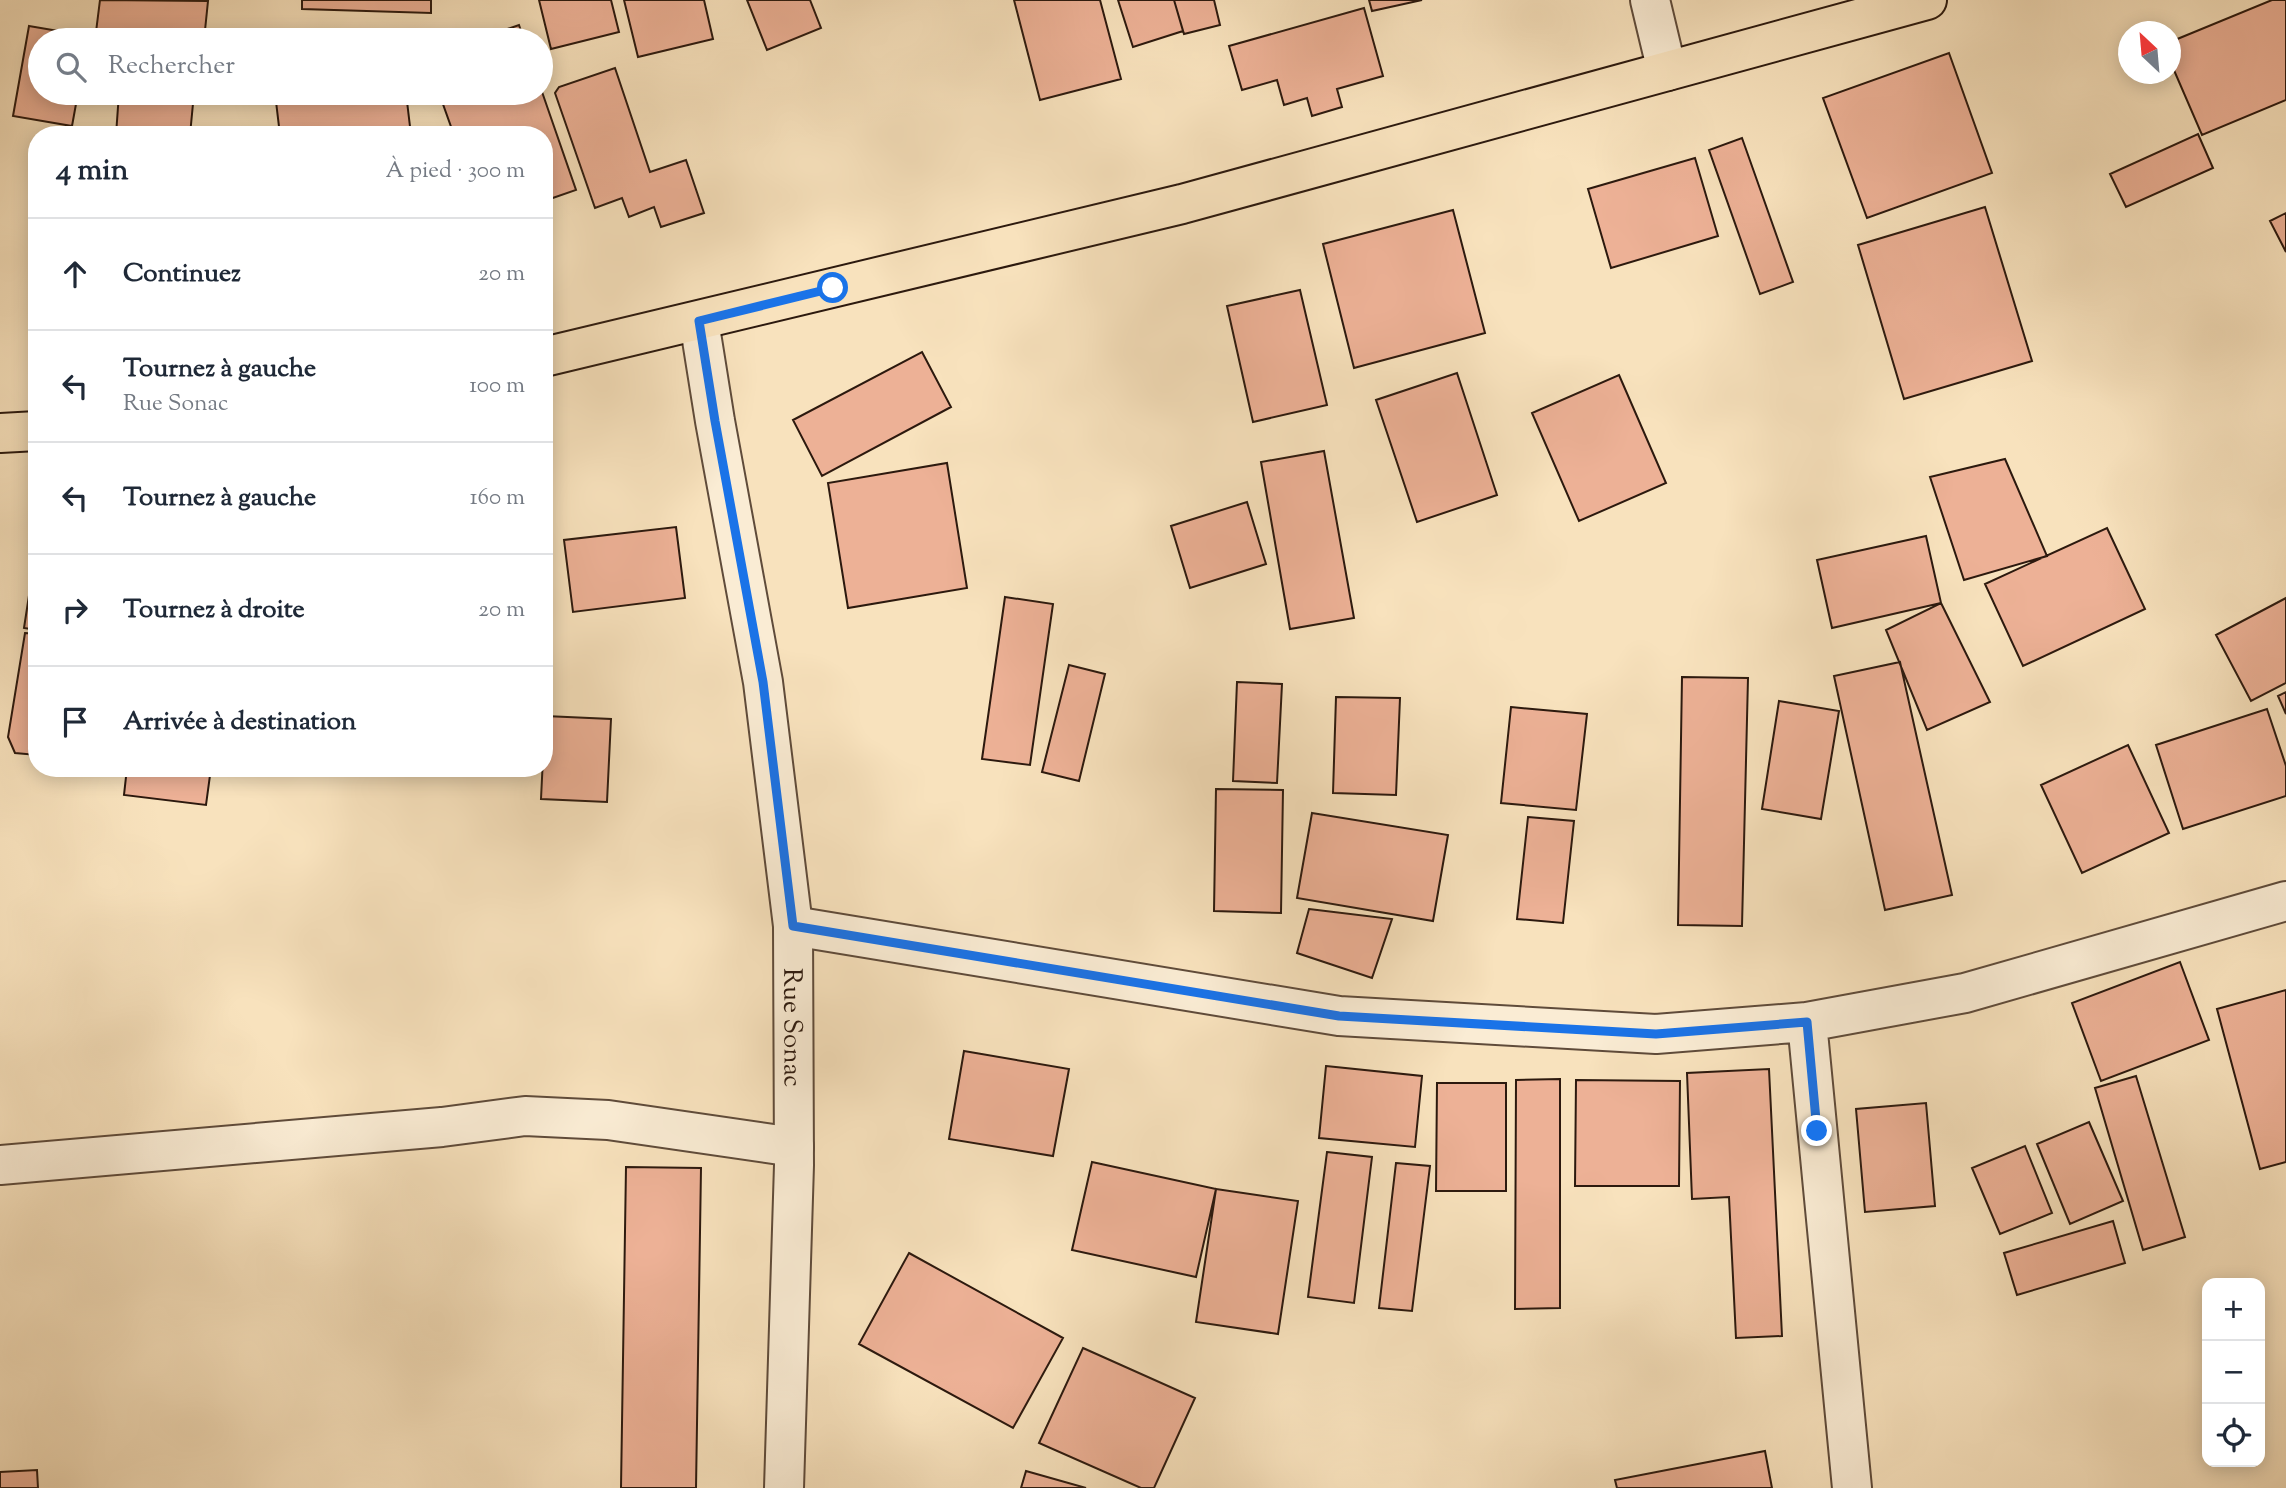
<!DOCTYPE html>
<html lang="fr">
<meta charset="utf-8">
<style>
:root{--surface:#fff;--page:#f2f2f3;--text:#1f2937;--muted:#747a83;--line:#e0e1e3}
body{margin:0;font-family:"Sorts Mill Goudy",serif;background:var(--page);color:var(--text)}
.controls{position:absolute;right:21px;bottom:21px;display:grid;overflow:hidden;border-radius:14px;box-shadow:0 4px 18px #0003}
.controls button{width:63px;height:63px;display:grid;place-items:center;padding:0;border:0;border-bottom:2px solid var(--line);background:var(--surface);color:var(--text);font:35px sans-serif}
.compass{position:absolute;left:2118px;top:21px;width:63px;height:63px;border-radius:50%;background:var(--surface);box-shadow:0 4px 18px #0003;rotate:334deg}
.stop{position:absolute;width:21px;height:21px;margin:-16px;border:5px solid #1a73e8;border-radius:50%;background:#fff}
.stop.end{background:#1a73e8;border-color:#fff;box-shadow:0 2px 7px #0008}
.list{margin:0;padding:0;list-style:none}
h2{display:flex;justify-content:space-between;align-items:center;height:91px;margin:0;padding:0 28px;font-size:30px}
h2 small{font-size:23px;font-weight:400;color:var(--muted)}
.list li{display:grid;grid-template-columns:46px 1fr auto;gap:21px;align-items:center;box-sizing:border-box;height:112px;padding:0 28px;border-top:2px solid var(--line)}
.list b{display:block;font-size:26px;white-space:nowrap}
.list p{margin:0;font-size:23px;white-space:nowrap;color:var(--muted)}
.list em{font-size:23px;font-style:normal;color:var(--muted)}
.icon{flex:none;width:38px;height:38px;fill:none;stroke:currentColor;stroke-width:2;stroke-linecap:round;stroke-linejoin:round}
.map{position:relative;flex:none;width:2286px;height:1488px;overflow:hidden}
.search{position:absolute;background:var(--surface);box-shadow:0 4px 18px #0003;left:28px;top:28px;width:525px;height:77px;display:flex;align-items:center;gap:18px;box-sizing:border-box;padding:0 24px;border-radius:38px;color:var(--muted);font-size:26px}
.panel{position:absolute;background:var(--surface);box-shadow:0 4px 18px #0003;left:28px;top:126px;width:525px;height:651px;border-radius:28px}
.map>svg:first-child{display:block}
.building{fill:#edb196;stroke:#2c190e;stroke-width:2}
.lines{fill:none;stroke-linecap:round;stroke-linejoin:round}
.minor-casing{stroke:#5f4b3a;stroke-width:42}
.tertiary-casing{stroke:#5f4b3a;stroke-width:42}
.primary-casing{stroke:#2c190e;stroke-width:42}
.minor{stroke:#faecd4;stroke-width:38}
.tertiary{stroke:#faecd4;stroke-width:38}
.primary{stroke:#f8e2bd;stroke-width:38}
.route{stroke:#1a73e8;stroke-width:9}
.labels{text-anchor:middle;stroke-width:5;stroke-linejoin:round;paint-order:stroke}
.street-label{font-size:26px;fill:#2c190e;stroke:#faecd4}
</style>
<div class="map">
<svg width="2286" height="1488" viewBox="0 0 2286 1488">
<rect width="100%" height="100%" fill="#f8e2bd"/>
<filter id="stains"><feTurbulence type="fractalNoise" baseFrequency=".00286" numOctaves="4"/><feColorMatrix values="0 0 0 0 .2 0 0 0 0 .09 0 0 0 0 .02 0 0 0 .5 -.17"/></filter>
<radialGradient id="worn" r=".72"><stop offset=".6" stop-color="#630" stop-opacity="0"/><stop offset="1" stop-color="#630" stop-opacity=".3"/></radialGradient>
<path class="building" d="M100 0 208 1 204 40H95Z
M302 0H431V13L302 9Z
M539 0H611L619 32 551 49Z
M624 0H704L713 39 638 57Z
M747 0H810L821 28 767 50Z
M1014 0H1100L1121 79 1040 100Z
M1118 0H1174L1183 31 1133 47Z
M1174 0H1214L1220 25 1184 34Z
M1369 0H1422L1372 11Z
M2272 0H2286V100L2202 135 2170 61V42Z
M1364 8 1383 76 1337 89 1342 107 1312 116 1307 98 1284 105 1277 80 1242 90 1229 46Z
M519 25 524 40H476Z
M29 26 88 36 87 40H40V93H78L72 126 13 116Z
M399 33 400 40H339Z
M1949 53 1992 173 1867 218 1823 98Z
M615 68 650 172 686 160 704 213 661 227 654 207 629 217 622 198 595 208 555 93 559 87Z
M541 89 576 190 544 201V135H454L439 93H541Z
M119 93H194L190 135H116Z
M275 93H406L411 135H280Z
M2198 134 2213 168 2126 207 2110 174Z
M1742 138 1793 282 1760 294 1709 150Z
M1695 158 1718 236 1611 268 1588 189Z
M1985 207 2032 361 1904 399 1858 245Z
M1453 210 1485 333 1354 368 1323 244Z
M2286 213V252L2270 221Z
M1300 290 1327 405 1253 422 1227 306Z
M922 352 951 407 822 476 793 420Z
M1457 373 1497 495 1417 522 1376 400Z
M1619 375 1666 483 1579 521 1532 413Z
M1324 451 1354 618 1290 629 1261 462Z
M2005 459 2047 556 1964 580 1930 477Z
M947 463 967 588 848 608 828 483Z
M1247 502 1266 564 1190 588 1171 526Z
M676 527 685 598 573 612 564 540Z
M2107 528 2145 609 2023 666 1985 584Z
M1926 536 1941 603 1832 628 1817 560Z
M36 553H37V587H31Z
M30 589 37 590V630L24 628Z
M1005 597 1053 604 1030 765 982 759Z
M2286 598V683L2251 701 2216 635Z
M1941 603 1990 702 1927 730 1886 630Z
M25 633 37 634V755L15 753 8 737Z
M1900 662 1952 895 1885 910 1834 676Z
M1069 665 1105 674 1079 781 1042 772Z
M1682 677 1748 678 1742 926 1678 925Z
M1237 682 1282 684 1277 783 1233 781Z
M2286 692V714L2278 696Z
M1336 697 1400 698 1396 795 1333 793Z
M1779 701 1839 711 1821 819 1762 809Z
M1511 707 1587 714 1576 810 1501 803Z
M2267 709 2286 766V796L2183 829 2156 745Z
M545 716 611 719 607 802 541 799Z
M2128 745 2169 833 2082 873 2041 785Z
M127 768H211L206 805 124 795Z
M1216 789 1283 790 1281 913 1214 911Z
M1312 813 1448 835 1433 921 1297 898Z
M1528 817 1574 821 1563 923 1517 919Z
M1309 909 1392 919 1372 978 1297 953Z
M2180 962 2209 1040 2101 1081 2072 1003Z
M2286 990V1162L2260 1169 2217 1009Z
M964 1051 1069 1069 1053 1156 949 1139Z
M1326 1066 1422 1076 1415 1147 1319 1138Z
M1769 1069 1782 1336 1736 1338 1729 1197 1692 1199 1687 1073Z
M2136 1076 2185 1237 2143 1250 2095 1088Z
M1560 1079V1308L1515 1309 1516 1080Z
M1576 1080 1680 1081 1679 1186H1575Z
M1437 1083H1506V1191H1436Z
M1926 1103 1935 1206 1865 1212 1856 1109Z
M2089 1122 2123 1201 2070 1224 2037 1144Z
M2025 1146 2052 1213 2000 1234 1972 1168Z
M1327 1152 1372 1157 1354 1303 1308 1297Z
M1092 1162 1216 1189 1196 1277 1072 1250Z
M1396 1163 1430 1166 1412 1311 1379 1308Z
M626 1167 701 1168 696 1488H621Z
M1216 1189 1298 1201 1278 1334 1196 1322Z
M2113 1221 2125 1263 2017 1295 2004 1253Z
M909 1253 1063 1338 1013 1428 859 1344Z
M1083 1348 1195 1398 1154 1488H1141L1039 1443Z
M1765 1451 1772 1488H1617L1615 1480Z
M37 1470 38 1488H0V1472Z
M1026 1471 1086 1488H1021Z"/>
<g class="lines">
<defs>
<path id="minor" d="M1650 0 1667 71
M793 926 1339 1016 1656 1034 1807 1022 1965 993 2286 901
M1807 1022 1852 1488
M0 1165 442 1127 525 1116 608 1120 794 1147"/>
<g id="tertiary">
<path id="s1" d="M699 321 715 421 763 682 793 926 794 1165 784 1488"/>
</g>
<path id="primary" d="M544 357 1182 204 1927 0
M0 433 37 431"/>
</defs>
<use href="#minor" class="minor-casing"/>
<use href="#tertiary" class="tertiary-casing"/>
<use href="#primary" class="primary-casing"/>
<use href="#minor" class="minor"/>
<use href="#tertiary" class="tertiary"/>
<use href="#primary" class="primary"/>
</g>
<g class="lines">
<path class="route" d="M833 288 699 321 715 421 763 682 793 926 1339 1016 1656 1034 1807 1022 1817 1131"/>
</g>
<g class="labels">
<g class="street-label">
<text dy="9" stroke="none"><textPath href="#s1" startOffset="714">Rue Sonac</textPath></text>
</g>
</g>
<rect width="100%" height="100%" filter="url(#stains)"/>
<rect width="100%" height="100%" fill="url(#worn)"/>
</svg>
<div class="controls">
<button>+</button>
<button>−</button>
<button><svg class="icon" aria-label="locate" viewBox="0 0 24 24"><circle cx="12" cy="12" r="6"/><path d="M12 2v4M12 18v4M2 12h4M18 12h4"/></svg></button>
</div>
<svg class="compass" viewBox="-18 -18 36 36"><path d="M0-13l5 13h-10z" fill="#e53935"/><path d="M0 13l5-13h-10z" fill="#747a83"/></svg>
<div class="stop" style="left:833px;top:288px"></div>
<div class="stop end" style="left:1817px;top:1131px"></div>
<div class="search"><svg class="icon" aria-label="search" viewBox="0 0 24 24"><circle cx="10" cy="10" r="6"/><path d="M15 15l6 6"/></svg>Rechercher</div>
<section class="panel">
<h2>4 min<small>À pied · 300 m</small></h2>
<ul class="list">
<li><svg class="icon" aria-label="ahead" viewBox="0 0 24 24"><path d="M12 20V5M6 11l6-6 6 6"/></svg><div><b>Continuez</b></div><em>20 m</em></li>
<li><svg class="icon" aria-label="left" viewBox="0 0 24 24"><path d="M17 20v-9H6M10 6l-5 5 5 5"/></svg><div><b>Tournez à gauche</b><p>Rue Sonac</p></div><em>100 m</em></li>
<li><svg class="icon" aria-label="left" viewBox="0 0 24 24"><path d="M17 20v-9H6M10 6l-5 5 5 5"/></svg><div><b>Tournez à gauche</b></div><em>160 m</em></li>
<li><svg class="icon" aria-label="right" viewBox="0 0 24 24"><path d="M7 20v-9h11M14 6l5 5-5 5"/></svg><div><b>Tournez à droite</b></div><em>20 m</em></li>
<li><svg class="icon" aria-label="arrive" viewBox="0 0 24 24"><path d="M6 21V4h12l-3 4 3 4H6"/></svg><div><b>Arrivée à destination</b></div></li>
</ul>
</section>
</div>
